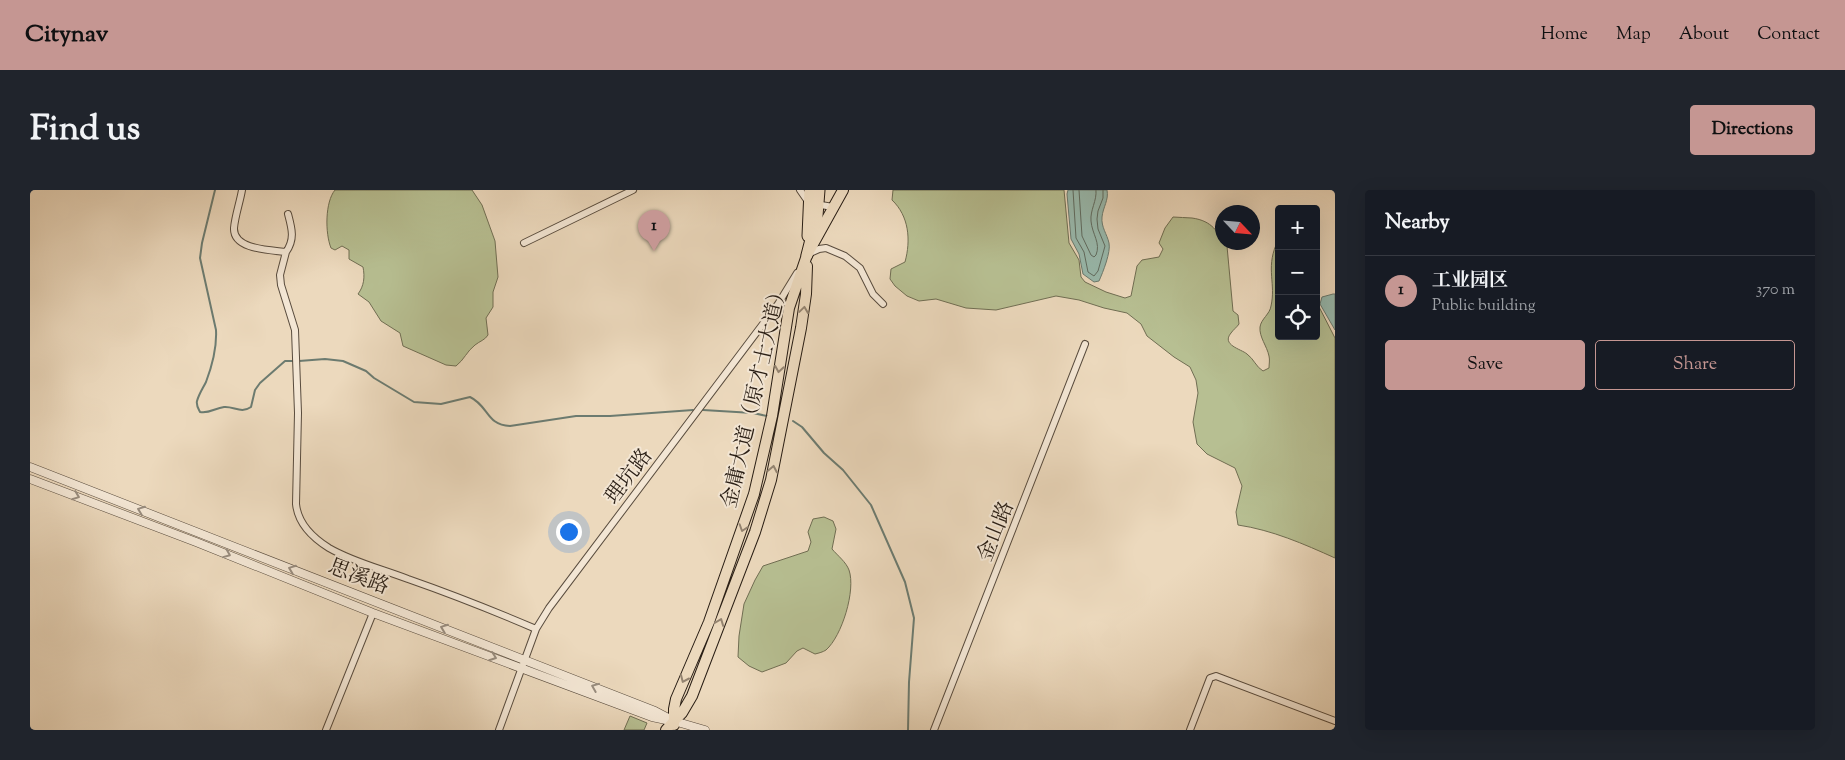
<!DOCTYPE html>
<meta charset="utf-8">
<style>
:root{--surface:#171b24;--page:#20242c;--text:#f1f3f6;--muted:#9ea1a6;--line:#363941;--accent:#c59692}
body{margin:0;font-family:"Sorts Mill Goudy","Noto Serif SC",serif;background:var(--page);color:var(--text)}
.controls{position:absolute;right:15px;top:15px;display:grid;overflow:hidden;border-radius:5px;box-shadow:0 5px 20px #0002}
.controls button{width:45px;height:45px;display:grid;place-items:center;padding:0;border:0;border-bottom:1px solid var(--line);background:var(--surface);color:var(--text);font:25px sans-serif}
.compass{position:absolute;left:1185px;top:15px;width:45px;height:45px;border-radius:50%;background:var(--surface);box-shadow:0 5px 20px #0002;rotate:116deg}
.you{position:absolute;left:538px;top:341px;width:18px;height:18px;margin:-12px;border:4px solid #fff;border-radius:50%;background:#1a73e8;box-shadow:0 0 0 8px #1a73e833}
.badge{display:grid;place-items:center;width:32px;height:32px;border-radius:50%;background:var(--accent);color:#111;font-size:16px;font-weight:700}
.pin{position:absolute;translate:-50% -41px;filter:drop-shadow(0 1px 2px #0008)}
.pin::after{content:'';position:absolute;top:26px;width:18px;height:15px;background:inherit;clip-path:polygon(0 0,100% 0,50% 100%)}
.list{margin:0;padding:0;list-style:none}
h2{display:flex;justify-content:space-between;align-items:center;height:65px;margin:0;padding:0 20px;font-size:21px}
h2 small{font-size:16px;font-weight:400;color:var(--muted)}
.list li{display:grid;grid-template-columns:32px 1fr auto;gap:15px;align-items:center;box-sizing:border-box;height:70px;padding:0 20px;border-top:1px solid var(--line)}
.list b{display:block;font-size:19px;white-space:nowrap}
.list p{margin:0;font-size:16px;white-space:nowrap;color:var(--muted)}
.list em{font-size:16px;font-style:normal;color:var(--muted)}
.actions{display:flex;gap:10px;padding:15px 20px}
.actions a{flex:1;padding:11px 0;border:1px solid var(--accent);border-radius:5px;text-align:center;font-size:18px;color:var(--accent)}
.actions .main{background:var(--accent);color:#111}
.icon{flex:none;width:28px;height:28px;fill:none;stroke:currentColor;stroke-width:2;stroke-linecap:round;stroke-linejoin:round}
.map{position:relative;flex:none;width:1305px;height:540px;overflow:hidden;border-radius:5px}
header{display:flex;align-items:center;gap:30px;box-sizing:border-box;height:70px;padding:0 25px;background:var(--accent);color:#111}
header strong{font-size:24px}
nav{display:flex;gap:28px;margin-inline-start:auto;font-size:18px}
.intro{display:flex;align-items:center;justify-content:space-between;box-sizing:border-box;height:120px;padding:0 30px}
h1{margin:0;font-size:35px}
.button{padding:12px 22px;border-radius:5px;background:var(--accent);color:#111;font-size:18px;font-weight:700}
main{display:flex;gap:30px;padding:0 30px}
aside{flex:1;background:var(--surface);border-radius:5px;box-shadow:0 5px 20px #0002}
.map>svg:first-child{display:block}
.green{fill:#b7bf92;stroke:#706e53}
.water{fill:#99baae;stroke:#6c7b70}
.lines{fill:none;stroke-linecap:round;stroke-linejoin:round}
.shore{stroke:#606c61;stroke-width:1}
.stream{stroke:#6c7b70;stroke-width:2}
.minor-casing{stroke:#594c3e;stroke-width:8}
.tertiary-casing{stroke:#594c3e;stroke-width:9}
.primary-casing{stroke:#281d14;stroke-width:12}
.motorway-casing{stroke:#281d14;stroke-width:13}
.minor{stroke:#f3e6d4;stroke-width:6}
.tertiary{stroke:#f3e6d4;stroke-width:8}
.primary{stroke:#ecd9bd;stroke-width:10}
.motorway{stroke:#ecd9bd;stroke-width:11}
.oneway{stroke:#948471}
.oneway2{stroke:#988c7e}
.labels{text-anchor:middle;stroke-width:4;stroke-linejoin:round;paint-order:stroke}
.street-label{font-size:21px;fill:#281d14;stroke:#f3e6d4}
</style>
<header>
<strong>Citynav</strong>
<nav><a>Home</a><a>Map</a><a>About</a><a>Contact</a></nav>
</header>
<div class="intro"><h1>Find us</h1><a class="button">Directions</a></div>
<main>
<div class="map">
<svg width="1305" height="540" viewBox="0 0 1305 540">
<rect width="100%" height="100%" fill="#ecd9bd"/>
<filter id="stains"><feTurbulence type="fractalNoise" baseFrequency=".004" numOctaves="4"/><feColorMatrix values="0 0 0 0 .2 0 0 0 0 .09 0 0 0 0 .02 0 0 0 .5 -.17"/></filter>
<radialGradient id="worn" r=".72"><stop offset=".6" stop-color="#630" stop-opacity="0"/><stop offset="1" stop-color="#630" stop-opacity=".3"/></radialGradient>
<path class="green" d="M305 0H442L452 15 465 51 468 87 463 102V117L456 128 458 145C455 150 450 151 445 155 437 161 434 170 426 176L416 175 373 156 370 143 351 131 339 112 328 104C334 96 335 87 333 77L319 69V60L312 56 305 60 301 58C295 43 295 12 305 0Z
M863 0H1034L1039 53 1049 70 1051 87 1055 92 1076 102 1095 108 1101 106 1107 76 1112 70 1129 67 1133 59 1129 53 1135 38 1143 27C1149 27 1156 28 1162 28 1183 31 1187 42 1197 56L1203 121 1208 125 1209 134C1207 137 1203 140 1201 143 1191 155 1211 159 1217 164 1224 169 1226 177 1233 181L1239 178C1239 174 1240 170 1239 166 1237 156 1229 147 1230 137 1231 129 1240 124 1241 116 1246 94 1236 79 1246 55L1249 54V146H1286V111L1305 148V368C1274 354 1242 340 1208 335L1206 322 1212 296 1205 278 1177 264 1167 254 1163 232 1168 203 1166 190 1160 177 1144 167 1117 146 1111 134 1097 123 1074 118 1049 110 1026 106 966 120 936 118 906 109 889 111 877 106 865 96 860 89 861 79 875 72C881 50 879 26 862 10Z
M794 327 803 331 806 339 802 359C808 366 816 372 819 380 826 400 812 446 796 460 793 462 789 463 785 464L773 458 767 461 756 473 732 482 719 476 708 467 709 446 714 414 725 390 733 376 778 361 781 352 778 342 783 329Z
M600 526 617 533 614 540H594Z"/>
<path class="water" d="M1038 0H1077C1079 10 1073 17 1072 27 1071 37 1077 44 1079 53 1081 62 1073 82 1069 91L1064 92 1053 84 1049 64 1041 49 1037 4Z
M1303 104H1305V140L1290 114 1292 107Z"/>
<g class="lines">
<path class="shore" d="M1043 0 1046 48 1054 62 1058 82 1064 86 1068 81 1075 56 1068 39 1067 29 1068 21 1073 8V0
M1049 0 1052 46 1061 65 1064 67 1066 65C1071 53 1062 44 1061 31 1060 20 1067 11 1066 0"/>
<path class="stream" d="M185 0 172 53 170 68 186 140C187 158 182 176 176 192 173 198 169 204 167 211 166 215 168 218 170 222 179 224 185 218 194 217 204 216 211 224 221 217L225 200 230 193 255 171H264
M269 171 295 169 313 171 336 181 344 188 384 212 411 214 440 207C459 216 456 235 480 236L546 226H580L663 220
M673 220 723 223 737 226
M763 231 772 237 794 263 813 280 841 315 875 392 884 428 879 492 878 540"/>
<defs>
<path id="minor" d="M212 0C210 12 205 26 204 38 203 60 241 60 256 62L250 85 251 95 265 140 268 223 266 314C268 334 283 348 299 358 323 372 352 379 378 389 421 404 464 421 506 439
M770 0 779 13 803 17
M494 53 603 0
M256 62C265 49 262 39 258 24
M778 64 789 59 796 58 815 66 830 78 843 104 853 114
M296 540 343 423
M469 540 506 439 519 418 748 114 767 83
M904 540 1055 154
M1160 540 1180 488 1186 486 1305 531"/>
<path id="tertiary" d="M0 277 625 521 644 531 675 540
M0 289 166 352 343 423 622 527 636 530"/>
<path id="primary" d="M644 535V531L652 523 662 506 725 342 741 290 771 138 776 104 777 76
M636 540 644 531V519L646 509 679 432 724 304 742 226 759 118 777 65 813 0"/>
<path id="motorway" d="M778 46 780 0
M777 65 787 26 789 0"/>
</defs>
<use href="#minor" class="minor-casing"/>
<use href="#tertiary" class="tertiary-casing"/>
<use href="#primary" class="primary-casing"/>
<use href="#motorway" class="motorway-casing"/>
<use href="#minor" class="minor"/>
<use href="#tertiary" class="tertiary"/>
<use href="#primary" class="primary"/>
<use href="#motorway" class="motorway"/>
</g>
<defs><path id="oneway-chevron" d="M-2-3.5L2.5 0L-2 3.5" fill="none" stroke-width="1.6" stroke-linecap="round" stroke-linejoin="round" transform="scale(1.25)"/></defs>
<g class="oneway">
<use href="#oneway-chevron" transform="translate(774 120) rotate(-82)"/>
<use href="#oneway-chevron" transform="translate(749 179) rotate(99)"/>
<use href="#oneway-chevron" transform="translate(743 279) rotate(-79)"/>
<use href="#oneway-chevron" transform="translate(713 338) rotate(108)"/>
<use href="#oneway-chevron" transform="translate(690 432) rotate(-69)"/>
<use href="#oneway-chevron" transform="translate(654 489) rotate(114)"/>
</g>
<g class="oneway2">
<use href="#oneway-chevron" transform="translate(46 306) rotate(21)"/>
<use href="#oneway-chevron" transform="translate(111 320) rotate(-159)"/>
<use href="#oneway-chevron" transform="translate(197 364) rotate(22)"/>
<use href="#oneway-chevron" transform="translate(262 379) rotate(-159)"/>
<use href="#oneway-chevron" transform="translate(414 438) rotate(-159)"/>
<use href="#oneway-chevron" transform="translate(463 467) rotate(20)"/>
<use href="#oneway-chevron" transform="translate(565 497) rotate(-158)"/>
</g>
<g class="labels">
<g class="street-label">
<text transform="translate(724 205) rotate(-77)" y="7">金庸大道（原才士大道）</text>
<text transform="translate(598 286) rotate(-53)" y="7">理坑路</text>
<text transform="translate(965 341) rotate(-68)" y="7">金山路</text>
<text transform="translate(329 386) rotate(21)" y="7">思溪路</text>
</g>
</g>
<rect width="100%" height="100%" filter="url(#stains)"/>
<rect width="100%" height="100%" fill="url(#worn)"/>
</svg>
<div class="controls">
<button>+</button>
<button>−</button>
<button><svg class="icon" aria-label="locate" viewBox="0 0 24 24"><circle cx="12" cy="12" r="6"/><path d="M12 2v4M12 18v4M2 12h4M18 12h4"/></svg></button>
</div>
<svg class="compass" viewBox="-18 -18 36 36"><path d="M0-13l5 13h-10z" fill="#e53935"/><path d="M0 13l5-13h-10z" fill="#9ea1a6"/></svg>
<div class="you"></div>
<div class="pin badge" style="left:624px;top:61px">1</div>
</div>
<aside>
<h2>Nearby<small></small></h2>
<ul class="list">
<li><span class="badge">1</span><div><b>工业园区</b><p>Public building</p></div><em>370 m</em></li>
</ul>
<div class="actions"><a class="main">Save</a><a>Share</a></div>
</aside>
</main>
